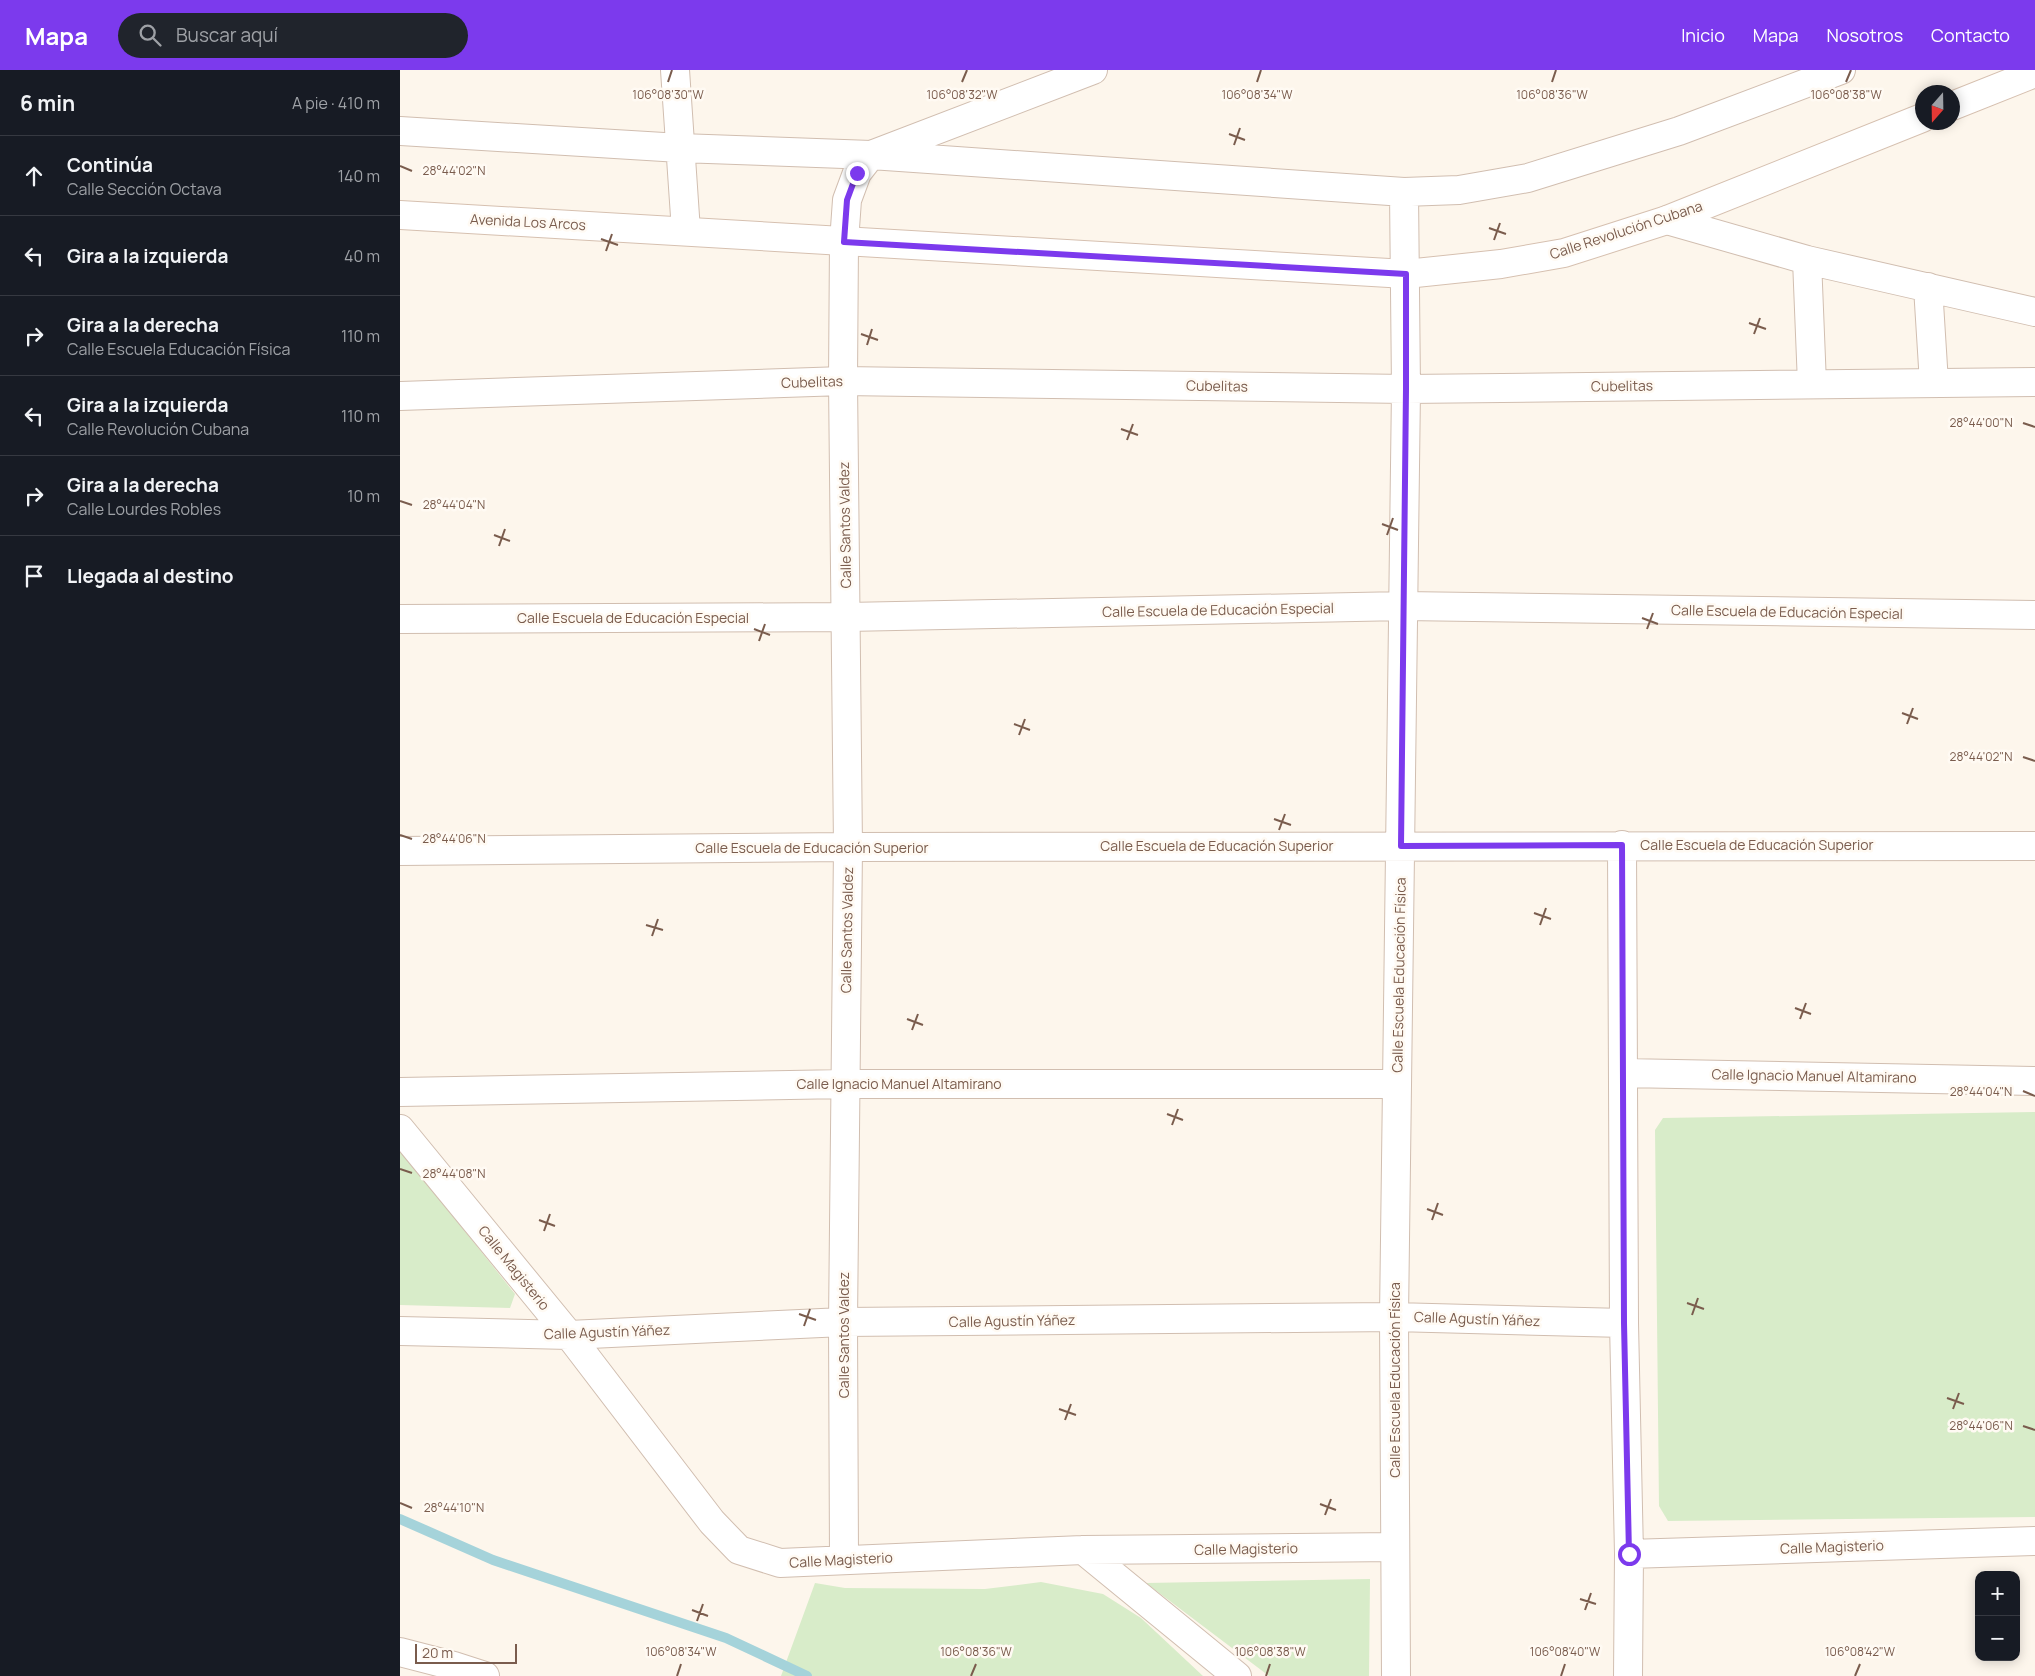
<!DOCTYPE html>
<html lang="es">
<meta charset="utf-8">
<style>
:root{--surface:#171b24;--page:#20242c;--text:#f1f3f6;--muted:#9ea1a6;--line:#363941;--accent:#7c3aed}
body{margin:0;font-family:Manrope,sans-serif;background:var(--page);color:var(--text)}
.controls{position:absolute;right:15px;bottom:15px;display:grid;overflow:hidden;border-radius:10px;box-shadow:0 2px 12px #0003}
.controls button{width:45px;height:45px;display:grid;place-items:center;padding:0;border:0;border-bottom:1px solid var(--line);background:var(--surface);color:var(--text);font:25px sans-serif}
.compass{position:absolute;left:1515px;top:15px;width:45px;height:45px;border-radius:50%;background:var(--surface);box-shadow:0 2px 12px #0003;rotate:200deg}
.scale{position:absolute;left:15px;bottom:12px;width:102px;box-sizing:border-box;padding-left:5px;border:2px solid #7a5c4d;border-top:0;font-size:14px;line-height:18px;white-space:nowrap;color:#7a5c4d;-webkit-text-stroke:4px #fffaf3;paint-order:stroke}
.stop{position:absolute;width:15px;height:15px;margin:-11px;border:4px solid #7c3aed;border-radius:50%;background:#fff}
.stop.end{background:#7c3aed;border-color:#fff;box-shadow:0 1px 5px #0008}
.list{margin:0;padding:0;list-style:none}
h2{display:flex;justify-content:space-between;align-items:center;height:65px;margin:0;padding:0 20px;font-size:21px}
h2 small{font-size:16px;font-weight:400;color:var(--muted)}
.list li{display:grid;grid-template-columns:32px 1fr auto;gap:15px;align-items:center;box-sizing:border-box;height:80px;padding:0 20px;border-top:1px solid var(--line)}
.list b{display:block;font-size:19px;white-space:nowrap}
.list p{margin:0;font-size:16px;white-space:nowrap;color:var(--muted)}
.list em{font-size:16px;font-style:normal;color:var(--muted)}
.icon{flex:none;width:28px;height:28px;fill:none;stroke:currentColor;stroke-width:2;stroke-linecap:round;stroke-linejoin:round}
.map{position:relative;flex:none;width:1635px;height:1606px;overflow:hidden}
header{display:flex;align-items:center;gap:30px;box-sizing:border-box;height:70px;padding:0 25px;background:var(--accent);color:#fff}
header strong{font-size:24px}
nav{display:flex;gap:28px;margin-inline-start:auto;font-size:18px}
.search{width:350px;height:45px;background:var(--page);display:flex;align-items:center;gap:12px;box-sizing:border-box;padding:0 18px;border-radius:28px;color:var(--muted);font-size:19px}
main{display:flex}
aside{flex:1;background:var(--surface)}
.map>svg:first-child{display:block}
.green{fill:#d8ecc9}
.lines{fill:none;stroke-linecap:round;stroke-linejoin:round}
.stream{stroke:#a5d3da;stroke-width:10}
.street-casing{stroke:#d1beb0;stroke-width:30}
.secondary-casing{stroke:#d6c0b0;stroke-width:30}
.street{stroke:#fff;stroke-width:28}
.secondary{stroke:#fff;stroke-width:28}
.route{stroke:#7c3aed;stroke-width:6}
.ticks{fill:none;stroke:#7a5c4d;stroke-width:2}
.labels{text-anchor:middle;stroke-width:5;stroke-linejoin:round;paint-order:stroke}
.street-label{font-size:14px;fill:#7a5c4d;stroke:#fffaf3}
.ticks-label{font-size:12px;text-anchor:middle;fill:#7a5c4d;stroke:#fffaf3;stroke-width:5;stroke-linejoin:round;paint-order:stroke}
</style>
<header>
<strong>Mapa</strong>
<div class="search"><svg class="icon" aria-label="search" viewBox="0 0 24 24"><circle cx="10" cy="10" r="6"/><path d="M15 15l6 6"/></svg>Buscar aquí</div>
<nav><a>Inicio</a><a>Mapa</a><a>Nosotros</a><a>Contacto</a></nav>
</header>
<main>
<aside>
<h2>6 min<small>A pie · 410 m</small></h2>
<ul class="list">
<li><svg class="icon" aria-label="ahead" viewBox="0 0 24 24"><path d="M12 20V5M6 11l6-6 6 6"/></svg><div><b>Continúa</b><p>Calle Sección Octava</p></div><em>140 m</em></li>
<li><svg class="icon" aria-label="left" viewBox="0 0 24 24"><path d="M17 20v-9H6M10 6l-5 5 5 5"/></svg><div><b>Gira a la izquierda</b></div><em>40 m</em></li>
<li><svg class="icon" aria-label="right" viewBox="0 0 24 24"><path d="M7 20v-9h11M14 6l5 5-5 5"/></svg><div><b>Gira a la derecha</b><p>Calle Escuela Educación Física</p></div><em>110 m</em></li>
<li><svg class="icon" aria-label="left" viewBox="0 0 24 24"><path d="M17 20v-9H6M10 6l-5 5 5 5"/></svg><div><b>Gira a la izquierda</b><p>Calle Revolución Cubana</p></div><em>110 m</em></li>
<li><svg class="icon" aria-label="right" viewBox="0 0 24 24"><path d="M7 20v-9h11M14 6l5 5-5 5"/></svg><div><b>Gira a la derecha</b><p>Calle Lourdes Robles</p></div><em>10 m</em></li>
<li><svg class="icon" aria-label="arrive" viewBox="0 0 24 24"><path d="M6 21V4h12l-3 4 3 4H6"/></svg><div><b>Llegada al destino</b></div></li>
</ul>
</aside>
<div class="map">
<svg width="1635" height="1606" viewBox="0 0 1635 1606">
<rect width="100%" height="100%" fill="#fdf6ec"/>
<path class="green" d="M1635 1042V1447L1268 1451 1259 1436 1255 1060 1263 1048Z
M0 1080 115 1224 110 1238 0 1235Z
M970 1509 969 1606H869L746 1513Z
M641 1512 703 1524 741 1548 803 1606H381L415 1513 445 1518 585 1519Z"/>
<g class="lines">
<path class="stream" d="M0 1449 93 1490 326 1568 407 1606"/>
<defs>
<path id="street" d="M275 0 286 161
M0 61 280 78 471 85 1004 122 1006 319 994 1247 996 1606
M1004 122 1059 120 1128 108 1279 61 1441 0
M1267 150 1407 190 1635 242
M1407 190 1412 314
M1528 217 1534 313
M0 326 443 311 1006 319 1635 312
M0 549 447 547 1004 536 1635 545
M1222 775 1224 1253 1229 1484 1228 1606
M0 781 448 777 1635 776
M1224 1003 1635 1011
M0 1022 445 1014H997
M0 1059 169 1265 312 1452 339 1480 380 1493 683 1480 995 1477
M0 1261 169 1265 443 1252 994 1247 1224 1253
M683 1480 837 1606
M1229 1484 1635 1471
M444 1489 443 1252 448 777 443 311 444 172 447 130 457 103 471 85 693 0
M0 1582 54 1596 85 1606"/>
<path id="secondary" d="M1552 36 1635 3
M0 145 1006 204 1101 194 1164 183 1267 150 1522 48"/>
</defs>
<use href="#street" class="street-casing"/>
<use href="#secondary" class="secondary-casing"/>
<use href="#street" class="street"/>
<use href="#secondary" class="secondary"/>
</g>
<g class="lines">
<path class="route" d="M457 103 447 130 444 172 1006 204V319L1001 776 1222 775 1224 1253 1229 1484"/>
</g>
<path class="ticks" d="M268 12 272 0M562 12 567 0M857 12 861 0M1152 12 1156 0M1446 12 1451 0M829 64 845 70M834 75 840 58M0 96 12 101M1089 158 1106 164M201 169 218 175M1094 170 1100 153M206 181 212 164M1349 253 1366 259M461 264 478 270M1354 264 1360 248M467 275 472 259M1623 353 1635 357M721 359 738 365M727 370 733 354M0 431 12 435M982 454 998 460M94 465 110 471M987 465 993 448M99 476 105 459M1242 548 1258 554M354 559 370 565M1247 559 1253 543M359 571 365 554M1502 643 1518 649M614 654 630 660M1507 654 1513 638M619 665 625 649M1623 687 1635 691M874 749 891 755M879 760 885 744M0 765 12 769M1134 843 1151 849M246 855 263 860M1140 855 1146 838M252 866 258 849M1395 938 1411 944M507 949 523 955M1400 949 1406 933M512 960 518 944M1623 1021 1635 1026M767 1044 783 1050M772 1055 778 1039M0 1099 12 1103M1027 1139 1043 1145M139 1150 155 1156M1032 1150 1038 1133M144 1161 150 1144M1287 1233 1304 1239M399 1244 416 1250M1292 1245 1298 1228M404 1256 410 1239M1547 1328 1564 1334M659 1339 676 1345M1553 1339 1559 1323M665 1350 671 1334M1623 1356 1635 1360M0 1433 12 1438M920 1434 936 1440M925 1445 931 1429M1180 1529 1196 1534M292 1540 308 1546M1185 1540 1191 1523M297 1551 303 1534M277 1606 281 1594M571 1606 576 1594M866 1606 870 1594M1161 1606 1165 1594M1455 1606 1460 1594"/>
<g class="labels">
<g class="street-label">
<text transform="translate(128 152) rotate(3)" y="5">Avenida Los Arcos</text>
<text transform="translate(1226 160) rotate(-18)" y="5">Calle Revolución Cubana</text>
<text transform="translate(412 312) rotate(-2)" y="5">Cubelitas</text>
<text transform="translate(817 316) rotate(1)" y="5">Cubelitas</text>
<text transform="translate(1222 316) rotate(-1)" y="5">Cubelitas</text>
<text transform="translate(445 455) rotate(-91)" y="5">Calle Santos Valdez</text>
<text transform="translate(818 540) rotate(-1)" y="5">Calle Escuela de Educación Especial</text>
<text transform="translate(1387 542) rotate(1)" y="5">Calle Escuela de Educación Especial</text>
<text x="233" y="553">Calle Escuela de Educación Especial</text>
<text x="1357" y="780">Calle Escuela de Educación Superior</text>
<text x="817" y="781">Calle Escuela de Educación Superior</text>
<text x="412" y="783">Calle Escuela de Educación Superior</text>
<text transform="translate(447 860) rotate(-89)" y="5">Calle Santos Valdez</text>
<text transform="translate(999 905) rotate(-89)" y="5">Calle Escuela Educación Física</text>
<text transform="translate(1414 1006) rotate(1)" y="5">Calle Ignacio Manuel Altamirano</text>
<text x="499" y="1019">Calle Ignacio Manuel Altamirano</text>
<text transform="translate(114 1198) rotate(51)" y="5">Calle Magisterio</text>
<text transform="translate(1077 1249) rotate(2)" y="5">Calle Agustín Yáñez</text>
<text transform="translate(612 1251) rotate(-1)" y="5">Calle Agustín Yáñez</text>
<text transform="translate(207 1262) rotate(-2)" y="5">Calle Agustín Yáñez</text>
<text transform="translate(444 1265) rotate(-90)" y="5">Calle Santos Valdez</text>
<text transform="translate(995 1310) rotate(-90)" y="5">Calle Escuela Educación Física</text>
<text transform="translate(1432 1477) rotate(-2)" y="5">Calle Magisterio</text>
<text transform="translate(846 1479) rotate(-1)" y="5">Calle Magisterio</text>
<text transform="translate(441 1490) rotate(-3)" y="5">Calle Magisterio</text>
</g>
</g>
<g class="ticks-label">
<text x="562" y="29">106°08'32"W</text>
<text x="857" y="29">106°08'34"W</text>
<text x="1152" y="29">106°08'36"W</text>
<text x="1446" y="29">106°08'38"W</text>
<text x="268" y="29">106°08'30"W</text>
<text x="54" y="105">28°44'02"N</text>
<text x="1581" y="357">28°44'00"N</text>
<text x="54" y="439">28°44'04"N</text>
<text x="1581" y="691">28°44'02"N</text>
<text x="54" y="773">28°44'06"N</text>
<text x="1581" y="1026">28°44'04"N</text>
<text x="54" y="1108">28°44'08"N</text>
<text x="1581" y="1360">28°44'06"N</text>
<text x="54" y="1442">28°44'10"N</text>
<text x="281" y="1586">106°08'34"W</text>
<text x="576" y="1586">106°08'36"W</text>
<text x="870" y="1586">106°08'38"W</text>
<text x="1165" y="1586">106°08'40"W</text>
<text x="1460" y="1586">106°08'42"W</text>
</g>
</svg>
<div class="controls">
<button>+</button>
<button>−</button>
</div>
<svg class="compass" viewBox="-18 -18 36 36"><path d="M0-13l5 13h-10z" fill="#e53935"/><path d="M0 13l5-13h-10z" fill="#9ea1a6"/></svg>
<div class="scale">20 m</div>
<div class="stop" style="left:1229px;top:1484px"></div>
<div class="stop end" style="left:457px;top:103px"></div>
</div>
</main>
